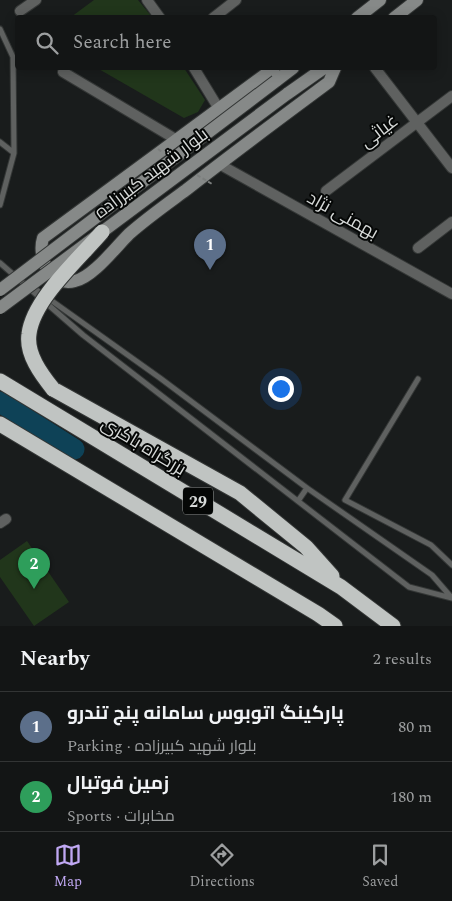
<!DOCTYPE html>
<meta charset="utf-8">
<style>
:root{--surface:#131515;--page:#1c1e1e;--text:#f1f3f6;--muted:#9d9fa0;--line:#323434;--accent:#c0a8f3}
body{margin:0;font-family:Spectral,Cairo,serif;background:var(--page);color:var(--text)}
.you{position:absolute;left:280px;top:388px;width:18px;height:18px;margin:-12px;border:4px solid #fff;border-radius:50%;background:#1a73e8;box-shadow:0 0 0 8px #1a73e833}
.badge{display:grid;place-items:center;width:32px;height:32px;border-radius:50%;background:var(--accent);color:#fff;font-size:16px;font-weight:700}
.pin{position:absolute;translate:-50% -41px;filter:drop-shadow(0 1px 2px #0008)}
.pin::after{content:'';position:absolute;top:26px;width:18px;height:15px;background:inherit;clip-path:polygon(0 0,100% 0,50% 100%)}
.list{margin:0;padding:0;list-style:none}
h2{display:flex;justify-content:space-between;align-items:center;height:65px;margin:0;padding:0 20px;font-size:21px}
h2 small{font-size:16px;font-weight:400;color:var(--muted)}
.list li{display:grid;grid-template-columns:32px 1fr auto;gap:15px;align-items:center;box-sizing:border-box;height:70px;padding:0 20px;border-top:1px solid var(--line)}
.list b{display:block;font-size:19px;white-space:nowrap}
.list p{margin:0;font-size:16px;white-space:nowrap;color:var(--muted)}
.list em{font-size:16px;font-style:normal;color:var(--muted)}
.icon{flex:none;width:28px;height:28px;fill:none;stroke:currentColor;stroke-width:2;stroke-linecap:round;stroke-linejoin:round}
.map{position:relative;flex:none;width:452px;height:626px;overflow:hidden}
.search{position:absolute;background:var(--surface);box-shadow:0 2px 12px #0003;left:15px;right:15px;top:15px;height:55px;display:flex;align-items:center;gap:12px;box-sizing:border-box;padding:0 18px;border-radius:5px;color:var(--muted);font-size:19px}
.sheet{height:205px;background:var(--surface)}
nav{display:flex;justify-content:space-around;align-items:center;box-sizing:border-box;height:70px;border-top:1px solid var(--line);background:var(--surface);font-size:14px;color:var(--muted)}
nav a{display:grid;justify-items:center;gap:2px}
nav .on{color:var(--accent)}
.map>svg:first-child{display:block}
.garden{fill:#21361b}
.lines{fill:none;stroke-linecap:round;stroke-linejoin:round}
.river{stroke:#0e4257;stroke-width:21}
.lane-casing{stroke:#343736;stroke-width:7}
.street-casing{stroke:#343736;stroke-width:12}
.secondary-casing{stroke:#343736;stroke-width:14}
.highway-casing{stroke:#343736;stroke-width:17}
.lane{stroke:#5f6160;stroke-width:5}
.street{stroke:#5f6160;stroke-width:10}
.secondary{stroke:#868988;stroke-width:12}
.highway{stroke:#c0c4c2;stroke-width:15}
.secondary-bridge-casing{stroke:#343736;stroke-width:14;stroke-linecap:butt}
.highway-bridge-casing{stroke:#343736;stroke-width:17;stroke-linecap:butt}
.path-bridge{stroke:#7b7e7d;stroke-width:2;stroke-dasharray:4 2.5;stroke-linecap:butt}
.secondary-bridge{stroke:#868988;stroke-width:12}
.highway-bridge{stroke:#c0c4c2;stroke-width:15}
.labels{text-anchor:middle;stroke-width:4;stroke-linejoin:round;paint-order:stroke}
.shield{fill:#050706;stroke:#989b9a;stroke-width:1}
.shield-label{font-size:16px;font-weight:bold;fill:#d7dad9}
.street-label{font-size:18px;fill:#d7dad9;stroke:#050706}
</style>
<div class="map">
<svg width="452" height="626" viewBox="0 0 452 626">
<rect width="100%" height="100%" fill="#191c1c"/>
<path class="garden" d="M94 0H138L152 17H71Z
M97 68H184L205 100 198 112 184 118Z
M27 541 69 602 34 626 0 577V560Z"/>
<g class="lines">
<path class="river" d="M0 402 74 449"/>
<defs>
<path id="lane" d="M0 29 13 57 14 153
M0 142 14 153 0 205
M0 263 83 335 409 587 452 598
M31 286 160 378 307 488
M418 379 345 500 431 545 452 565
M298 501 307 488 432 575 451 597"/>
<path id="street" d="M147 0 160 18
M20 11 36 0
M213 18 236 0
M194 68 219 109
M375 68 452 168
M63 72 177 140
M219 164 452 294
M326 191 452 96
M418 248 452 222
M0 523 6 519"/>
<path id="secondary" d="M357 18 380 0
M394 18 417 0
M274 68 43 238C37 257 50 288 75 281 93 277 115 248 129 234 147 218 167 204 186 190 233 153 282 117 329 82L335 68
M276 81 293 68
M287 94 324 68"/>
<path id="highway" d="M0 381 341 587 393 626
M53 389 240 493 306 547 332 576
M0 424 318 614 335 626"/>
</defs>
<use href="#lane" class="lane-casing"/>
<use href="#street" class="street-casing"/>
<use href="#secondary" class="secondary-casing"/>
<use href="#highway" class="highway-casing"/>
<use href="#lane" class="lane"/>
<use href="#street" class="street"/>
<use href="#secondary" class="secondary"/>
<use href="#highway" class="highway"/>
<defs>
<path id="secondary-bridge" d="M0 290 276 81
M0 308 287 94"/>
<path id="highway-bridge" d="M53 389C41 374 26 354 29 334 33 299 80 258 102 232"/>
</defs>
<use href="#secondary-bridge" class="secondary-bridge-casing"/>
<use href="#highway-bridge" class="highway-bridge-casing"/>
<path class="path-bridge" d="M158 149 162 152
M197 175 212 184"/>
<use href="#secondary-bridge" class="secondary-bridge"/>
<use href="#highway-bridge" class="highway-bridge"/>
</g>
<g class="labels">
<rect class="shield" x="183" y="487.5" width="30" height="27" rx="4"/>
<g class="shield-label">
<text x="198" y="507">29</text>
</g>
<g class="street-label">
<text transform="translate(379 131) rotate(-37)" y="6">غیاثی</text>
<text transform="translate(151 173) rotate(-37)" y="6">بلوار شهید کبیرزاده</text>
<text transform="translate(343 215) rotate(29)" y="6">بهمنی نژاد</text>
<text transform="translate(144 446) rotate(31)" y="6">بزرگراه باکری</text>
</g>
</g>
</svg>
<div class="you"></div>
<div class="pin badge" style="left:210px;top:270px;background:#5c6f8a">1</div>
<div class="pin badge" style="left:34px;top:589px;background:#2e9e5b">2</div>
<div class="search"><svg class="icon" aria-label="search" viewBox="0 0 24 24"><circle cx="10" cy="10" r="6"/><path d="M15 15l6 6"/></svg>Search here</div>
</div>
<section class="sheet">
<h2>Nearby<small>2 results</small></h2>
<ul class="list">
<li><span class="badge" style="background:#5c6f8a">1</span><div><b>پارکینگ اتوبوس سامانه پنج تندرو</b><p>Parking · بلوار شهید کبیرزاده</p></div><em>80 m</em></li>
<li><span class="badge" style="background:#2e9e5b">2</span><div><b>زمین فوتبال</b><p>Sports · مخابرات</p></div><em>180 m</em></li>
</ul>
</section>
<nav>
<a class="on"><svg class="icon" aria-label="map" viewBox="0 0 24 24"><path d="M3 6l6-2 6 2 6-2v14l-6 2-6-2-6 2zM9 4v14M15 6v14"/></svg>Map</a>
<a><svg class="icon" aria-label="directions" viewBox="0 0 24 24"><path d="M12 3l9 9-9 9-9-9zM9 14v-3h6M13 9l2 2-2 2"/></svg>Directions</a>
<a><svg class="icon" aria-label="saved" viewBox="0 0 24 24"><path d="M7 4h10v16l-5-4-5 4z"/></svg>Saved</a>
</nav>
